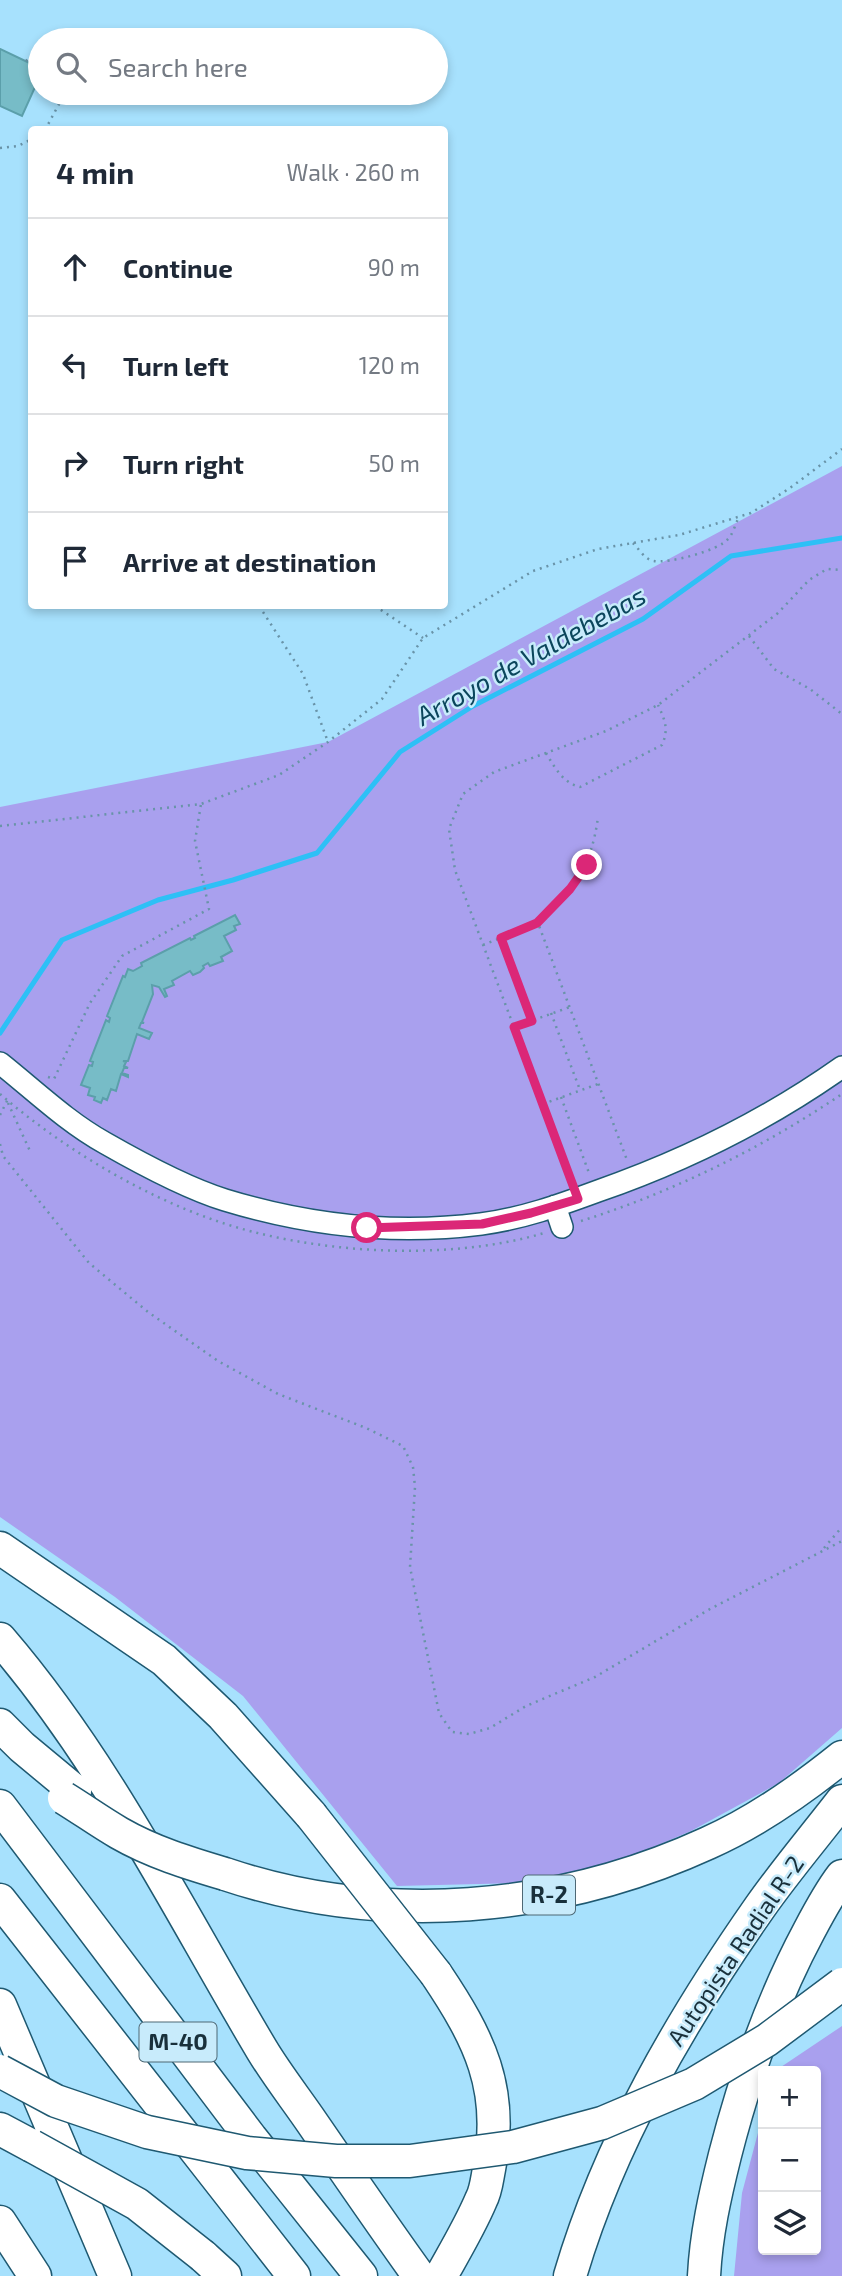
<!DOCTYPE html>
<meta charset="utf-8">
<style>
:root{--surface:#fff;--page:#f6f6f7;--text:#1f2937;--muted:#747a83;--line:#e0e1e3}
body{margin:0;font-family:"Exo 2",sans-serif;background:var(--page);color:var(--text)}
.controls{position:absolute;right:21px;bottom:21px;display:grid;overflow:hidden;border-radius:7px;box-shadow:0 4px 10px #0003}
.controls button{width:63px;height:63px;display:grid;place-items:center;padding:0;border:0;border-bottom:2px solid var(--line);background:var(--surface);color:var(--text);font:35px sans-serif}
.stop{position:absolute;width:21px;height:21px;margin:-16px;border:5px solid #db2777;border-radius:50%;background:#fff}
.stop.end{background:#db2777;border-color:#fff;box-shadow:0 2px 7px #0008}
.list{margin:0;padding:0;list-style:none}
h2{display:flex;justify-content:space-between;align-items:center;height:91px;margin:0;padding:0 28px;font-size:30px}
h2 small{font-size:23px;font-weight:400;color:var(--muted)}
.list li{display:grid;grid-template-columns:46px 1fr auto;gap:21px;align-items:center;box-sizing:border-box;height:98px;padding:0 28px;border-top:2px solid var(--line)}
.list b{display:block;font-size:26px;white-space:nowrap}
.list em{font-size:23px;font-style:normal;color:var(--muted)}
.icon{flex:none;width:38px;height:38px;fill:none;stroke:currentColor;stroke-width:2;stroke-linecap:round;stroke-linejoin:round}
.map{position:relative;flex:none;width:842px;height:2276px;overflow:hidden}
.search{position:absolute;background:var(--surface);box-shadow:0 4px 10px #0003;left:28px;top:28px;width:420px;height:77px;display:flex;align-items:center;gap:18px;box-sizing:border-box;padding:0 24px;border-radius:38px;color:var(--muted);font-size:26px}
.panel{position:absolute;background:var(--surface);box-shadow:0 4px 10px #0003;left:28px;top:126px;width:420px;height:483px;border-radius:7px}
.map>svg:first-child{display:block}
.green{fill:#a9a0ee}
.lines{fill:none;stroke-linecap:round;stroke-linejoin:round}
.stream{stroke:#2dc0f6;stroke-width:5}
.building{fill:#77bcc7;stroke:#5b9faa;stroke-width:2}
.minor-casing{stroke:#1f5971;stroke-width:24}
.highway-casing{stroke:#1f5971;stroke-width:35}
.path{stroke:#6993a8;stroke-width:2.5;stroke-dasharray:2 5;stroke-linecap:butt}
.minor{stroke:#fff;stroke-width:21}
.highway{stroke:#fff;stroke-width:32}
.highway-bridge-casing{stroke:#1f5971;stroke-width:35;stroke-linecap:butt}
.highway-bridge{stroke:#fff;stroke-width:32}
.route{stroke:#db2777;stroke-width:9}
.labels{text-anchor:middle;stroke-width:5;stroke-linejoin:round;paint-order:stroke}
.shield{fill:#c8ebfb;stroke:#4e6875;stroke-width:2}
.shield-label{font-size:23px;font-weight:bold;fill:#19303b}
.street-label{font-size:24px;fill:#19303b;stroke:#c8ebfb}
.water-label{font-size:26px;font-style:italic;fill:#0b465c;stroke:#c8ebfb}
</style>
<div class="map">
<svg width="842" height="2276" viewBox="0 0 842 2276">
<rect width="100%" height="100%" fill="#a7e1fd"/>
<path class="green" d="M842 466V1728L779 1783 691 1831 623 1860 522 1883 397 1886 243 1696 115 1597 0 1517V807L328 742Z
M842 2026V2276H734L742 2193 763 2114V2250H816V2071H775Z"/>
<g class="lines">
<path class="stream" d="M0 1033 62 940 158 900 233 880 317 853 400 752 473 706 643 619 731 556 842 538"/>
</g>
<path class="building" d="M0 49 40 68V76L22 116 0 106Z
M235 915 240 924 234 926 236 930 224 936 232 951 221 957 223 961 210 966 208 963 203 966 204 968 200 972 193 975 190 971 172 981 174 985 164 989 167 996 165 997 159 987 152 985 153 994 142 1022 144 1023H141L139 1028 152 1033 149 1039 137 1034 128 1061H123L126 1062 124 1066 128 1068H124L122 1073 128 1075V1077L121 1074 116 1091 111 1089 107 1100 103 1098 101 1103 94 1100 95 1097 88 1095 90 1088 81 1085 89 1065 92 1066 93 1062 90 1061 106 1020 109 1022 110 1018 107 1016 123 976 125 977 128 969 133 971 142 966 141 963 190 938 191 940 195 938 194 936Z"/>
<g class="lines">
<defs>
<path id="minor" d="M0 1063C34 1090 67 1122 105 1143 140 1163 186 1188 225 1200 307 1225 395 1235 481 1224 521 1219 560 1205 598 1191 684 1161 767 1120 842 1067
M555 1206 562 1227"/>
<path id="highway" d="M0 1548 164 1660 223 1716 311 1815
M0 1639C106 1762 179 1911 262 2050 277 2075 296 2099 313 2124 348 2175 383 2226 419 2276
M0 1725 22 1747 75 1791
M0 1806 251 2138 361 2276
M225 1874C383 1927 557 1912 708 1843 756 1822 801 1790 842 1757
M0 1900 294 2276
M436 1974C479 2038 505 2089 489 2169 487 2179 486 2191 481 2200 470 2226 455 2251 441 2276
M0 2005 115 2276
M0 2129 32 2146
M0 2222 35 2276
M203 2256 225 2276
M570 2276C609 2143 681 2020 760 1907 786 1870 815 1836 842 1801
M704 2276C706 2235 715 2195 725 2155 745 2077 771 2002 809 1931 819 1912 829 1893 842 1876"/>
</defs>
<use href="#minor" class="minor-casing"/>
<use href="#highway" class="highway-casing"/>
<path class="path" d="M26 61 35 52 40 54
M45 130 65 93
M0 148 18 146 32 139
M633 543C639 549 645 560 654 561 668 564 720 550 728 539 733 534 735 525 738 519
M375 606 423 638
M263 612 303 674 328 742
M749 636 774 669 810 689 842 714
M546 753C555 768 563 783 580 787L662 745C669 729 665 720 658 705
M0 826 201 804 279 775 328 742 382 699 423 638 533 571 598 549 679 535 751 513 790 488 842 449
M538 923C573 886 591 870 598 817
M501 938 532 1021
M483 945 538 923 627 1160
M551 1013 580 1090
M514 1027 570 1007
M48 1077 54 1079 90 1003 122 956 209 909 195 841 201 804
M0 1094C60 1146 139 1194 214 1220 310 1254 447 1262 544 1233
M561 1097 589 1173
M8 1103 30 1151
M543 1104 598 1084
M0 1115 8 1099
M0 1144 3 1156 89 1263 148 1312 218 1361 278 1394 366 1428 403 1446 413 1467 415 1487 410 1567 439 1713 452 1732 469 1734 490 1728 526 1706 595 1677 710 1609 842 1541
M572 1182 455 870 449 829 463 794 494 772 606 731 658 705 778 613 809 580 827 569 842 570
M581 1221C673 1192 762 1148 842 1094
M824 1548 842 1527"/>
<use href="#minor" class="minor"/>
<use href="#highway" class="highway"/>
<defs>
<path id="highway-bridge" d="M64 1798C82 1809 100 1822 119 1833 152 1852 188 1863 225 1874
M311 1815 436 1974
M0 2071 56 2101 147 2132 247 2153 336 2161H410L513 2147 602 2123 694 2084 767 2040 842 1984
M32 2146 137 2204 203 2256"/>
</defs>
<use href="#highway-bridge" class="highway-bridge-casing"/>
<use href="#highway-bridge" class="highway-bridge"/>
</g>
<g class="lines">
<path class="route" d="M367 1228 482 1224 531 1213 578 1199 514 1027 532 1021 501 938 537 923 570 889 587 865"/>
</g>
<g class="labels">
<g class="shield">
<rect x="523" y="1875.5" width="52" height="39" rx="5"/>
<rect x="139.5" y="2022.5" width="77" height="39" rx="5"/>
</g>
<g class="shield-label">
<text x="549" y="1903">R-2</text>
<text x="178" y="2050">M-40</text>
</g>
<g class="street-label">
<text transform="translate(736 1951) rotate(-56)" y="8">Autopista Radial R-2</text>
</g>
<g class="water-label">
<text transform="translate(531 656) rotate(-29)" y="9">Arroyo de Valdebebas</text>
</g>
</g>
</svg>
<div class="controls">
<button>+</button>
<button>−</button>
<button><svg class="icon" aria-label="layers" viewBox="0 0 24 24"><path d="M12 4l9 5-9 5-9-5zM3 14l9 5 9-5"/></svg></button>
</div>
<div class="stop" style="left:367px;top:1228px"></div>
<div class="stop end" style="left:587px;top:865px"></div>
<div class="search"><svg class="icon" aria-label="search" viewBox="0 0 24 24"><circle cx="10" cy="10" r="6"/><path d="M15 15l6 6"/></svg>Search here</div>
<section class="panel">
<h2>4 min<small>Walk · 260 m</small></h2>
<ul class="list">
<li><svg class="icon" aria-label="ahead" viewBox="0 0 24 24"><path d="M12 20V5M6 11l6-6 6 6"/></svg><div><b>Continue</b></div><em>90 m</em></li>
<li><svg class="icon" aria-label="left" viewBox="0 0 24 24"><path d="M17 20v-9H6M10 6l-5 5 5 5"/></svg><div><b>Turn left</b></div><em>120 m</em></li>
<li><svg class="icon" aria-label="right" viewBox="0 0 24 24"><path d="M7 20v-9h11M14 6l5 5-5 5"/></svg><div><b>Turn right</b></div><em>50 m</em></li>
<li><svg class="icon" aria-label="arrive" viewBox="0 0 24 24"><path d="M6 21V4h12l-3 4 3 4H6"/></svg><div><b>Arrive at destination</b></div></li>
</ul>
</section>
</div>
